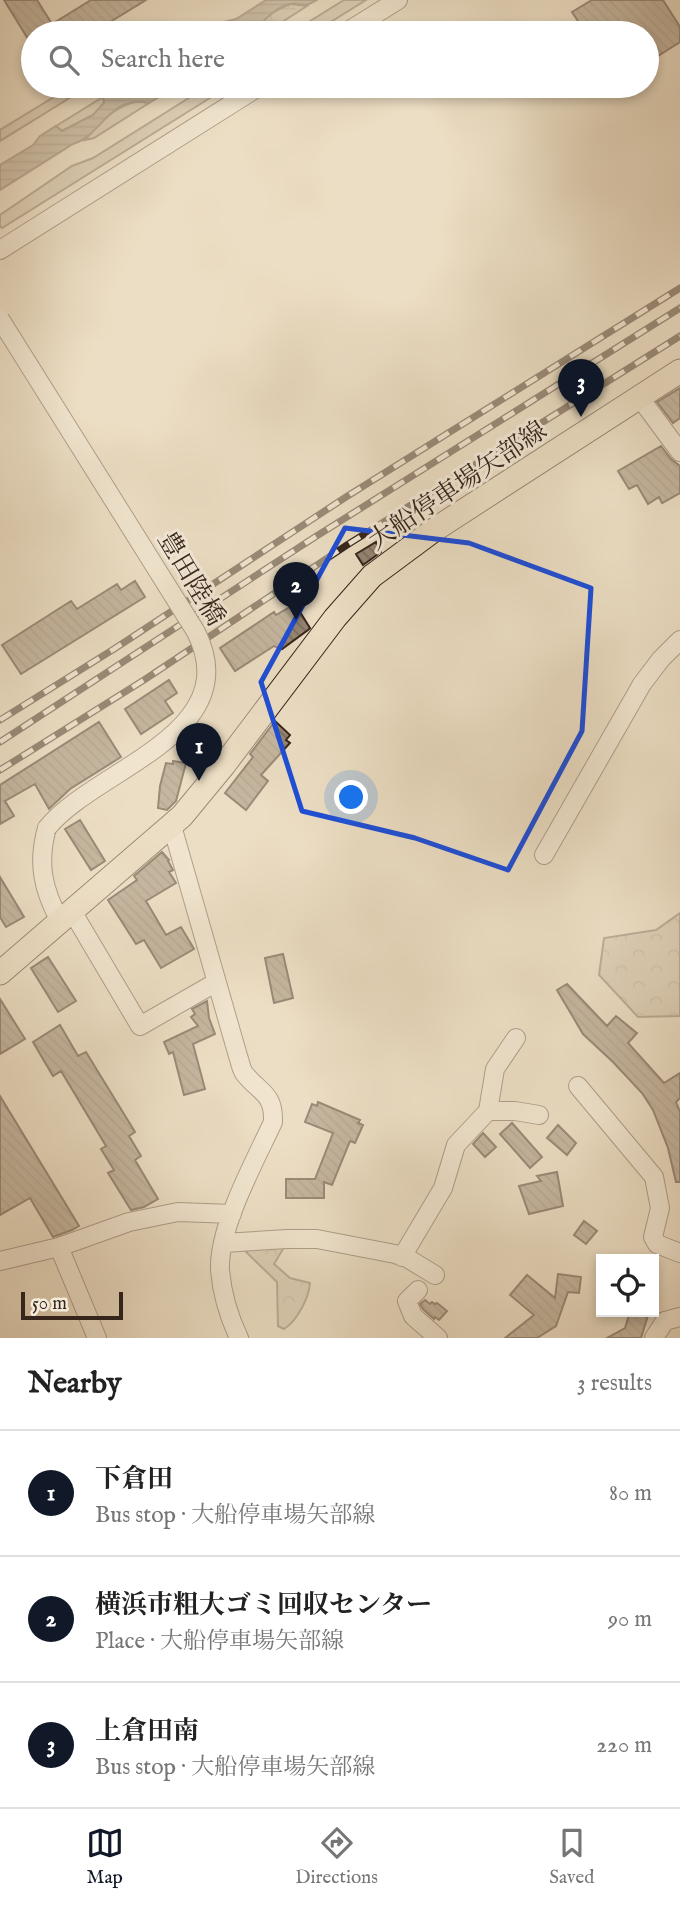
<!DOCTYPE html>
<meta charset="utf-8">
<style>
:root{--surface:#fff;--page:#f2f2f2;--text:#222;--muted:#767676;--line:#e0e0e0;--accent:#111827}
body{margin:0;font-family:"IM FELL English","Noto Serif JP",serif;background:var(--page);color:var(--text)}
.controls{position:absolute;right:21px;bottom:21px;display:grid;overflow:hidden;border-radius:0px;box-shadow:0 4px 10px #0003}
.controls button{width:63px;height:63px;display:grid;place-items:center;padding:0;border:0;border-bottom:2px solid var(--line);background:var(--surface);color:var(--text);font:35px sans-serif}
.scale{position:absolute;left:21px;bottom:18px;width:102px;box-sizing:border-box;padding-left:7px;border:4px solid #36251a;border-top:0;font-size:19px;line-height:24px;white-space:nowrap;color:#36251a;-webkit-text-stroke:5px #f3ead9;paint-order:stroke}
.you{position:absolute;left:352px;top:798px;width:24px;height:24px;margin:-18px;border:5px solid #fff;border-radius:50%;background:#1a73e8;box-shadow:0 0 0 10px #1a73e833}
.badge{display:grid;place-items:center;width:46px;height:46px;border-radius:50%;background:var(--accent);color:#fff;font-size:23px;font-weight:700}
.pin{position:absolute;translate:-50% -58px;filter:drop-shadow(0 2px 4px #0008)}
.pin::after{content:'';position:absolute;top:37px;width:24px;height:21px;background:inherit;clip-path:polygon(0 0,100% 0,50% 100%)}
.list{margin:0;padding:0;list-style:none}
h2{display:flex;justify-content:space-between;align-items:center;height:91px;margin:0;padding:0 28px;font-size:30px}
h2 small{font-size:23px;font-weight:400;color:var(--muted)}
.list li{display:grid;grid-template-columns:46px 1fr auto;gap:21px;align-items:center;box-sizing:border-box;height:126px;padding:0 28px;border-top:2px solid var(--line)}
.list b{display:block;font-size:26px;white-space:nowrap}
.list p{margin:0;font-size:23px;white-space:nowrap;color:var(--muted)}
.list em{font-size:23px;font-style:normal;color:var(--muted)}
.icon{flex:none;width:38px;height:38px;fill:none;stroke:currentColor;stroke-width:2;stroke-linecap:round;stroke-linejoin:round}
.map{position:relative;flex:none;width:680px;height:1338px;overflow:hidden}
.search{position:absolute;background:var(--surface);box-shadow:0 4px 10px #0003;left:21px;right:21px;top:21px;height:77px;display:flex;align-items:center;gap:18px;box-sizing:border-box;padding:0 24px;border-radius:38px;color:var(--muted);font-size:26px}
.sheet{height:469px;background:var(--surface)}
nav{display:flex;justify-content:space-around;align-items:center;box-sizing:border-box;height:98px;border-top:2px solid var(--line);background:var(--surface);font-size:19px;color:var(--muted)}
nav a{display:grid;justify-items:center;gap:4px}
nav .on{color:var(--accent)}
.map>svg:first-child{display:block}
.grass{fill:#cdbfa7;stroke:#827260;stroke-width:2}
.forest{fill:url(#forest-crowns);stroke:#827260;stroke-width:2}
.wetland{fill:url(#wetland-marsh);stroke:#827260;stroke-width:2}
.water{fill:url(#water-rules);stroke:#7e6e5d;stroke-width:2}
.building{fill:url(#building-back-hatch);stroke:#36251a;stroke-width:2}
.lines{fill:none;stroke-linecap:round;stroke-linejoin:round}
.minor-casing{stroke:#645344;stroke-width:20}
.major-casing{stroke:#36251a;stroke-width:25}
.minor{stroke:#f3ead9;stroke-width:18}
.major{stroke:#ecdec4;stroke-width:23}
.rail-casing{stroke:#36251a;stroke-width:7}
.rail{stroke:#f3ead9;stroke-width:4.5;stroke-dasharray:13;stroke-linecap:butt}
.minor-bridge-casing{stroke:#645344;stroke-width:20;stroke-linecap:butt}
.minor-bridge{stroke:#f3ead9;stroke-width:18}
.marked{fill:none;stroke:#1d4ed8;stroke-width:5;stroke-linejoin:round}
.labels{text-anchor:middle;stroke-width:6;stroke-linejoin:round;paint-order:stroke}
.street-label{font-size:26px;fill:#36251a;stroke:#f3ead9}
</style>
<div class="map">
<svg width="680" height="1338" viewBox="0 0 680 1338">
<defs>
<pattern id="forest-crowns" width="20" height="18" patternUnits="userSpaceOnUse" patternTransform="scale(1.75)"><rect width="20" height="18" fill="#cdbfa7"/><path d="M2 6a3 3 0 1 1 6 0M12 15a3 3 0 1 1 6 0" fill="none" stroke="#b1a48f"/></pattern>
<pattern id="wetland-marsh" width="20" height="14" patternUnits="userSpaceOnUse" patternTransform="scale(1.75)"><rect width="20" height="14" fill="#cdbfa7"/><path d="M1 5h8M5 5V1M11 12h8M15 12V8" fill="none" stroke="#b1a48f"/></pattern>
<pattern id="water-rules" width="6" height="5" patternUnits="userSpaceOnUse" patternTransform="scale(1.75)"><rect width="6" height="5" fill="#ae9f8a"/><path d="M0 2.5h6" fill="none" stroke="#8e8170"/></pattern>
<pattern id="building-back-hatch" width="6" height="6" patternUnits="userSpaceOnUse" patternTransform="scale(1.75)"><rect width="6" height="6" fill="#958572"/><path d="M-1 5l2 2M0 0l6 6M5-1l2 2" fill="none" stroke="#7a6d5d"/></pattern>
</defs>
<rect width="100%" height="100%" fill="#ecdec4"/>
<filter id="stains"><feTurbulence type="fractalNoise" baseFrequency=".00286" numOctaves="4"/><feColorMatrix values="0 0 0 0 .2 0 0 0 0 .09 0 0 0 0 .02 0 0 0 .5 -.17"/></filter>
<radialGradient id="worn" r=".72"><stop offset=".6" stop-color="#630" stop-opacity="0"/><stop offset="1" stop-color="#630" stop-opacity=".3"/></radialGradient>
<path class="grass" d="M344 0H366L313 33H291Z
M72 86H89L0 141V130Z
M208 86H229L2 228 0 226V215L72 166 93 158Z"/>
<path class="forest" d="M680 913V1016L638 1017 599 975 604 938 656 930Z
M278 1245 283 1249 274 1264 290 1278 310 1283C309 1298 297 1321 284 1329L278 1326 277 1282 246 1252 249 1248Z"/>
<path class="wetland" d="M290 4 307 6 265 33H245L254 31 269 14Z
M103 97 104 103 93 115 62 131 56 126Z
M138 101 149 103 94 138 85 140C101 122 113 107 138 101Z"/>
<path class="water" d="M266 0H317C301 10 303 1 290 4 275 7 264 21 254 31L208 33 207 31 220 23 236 19Z
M121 86H177L149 103C108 95 104 134 73 144L0 190V165L33 145 40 136 56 126 62 131 93 115 104 103 103 97Z"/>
<path class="building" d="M4 0H37L52 24 91 0H146L92 33H33V47Z
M592 0H663L680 27V42L647 63V33H586L572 12Z
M680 388V418L673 423 657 402Z
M661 446 671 459 680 466V493L662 503 659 497 648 504 637 485 629 489 618 471Z
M376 542 381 552 363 565 356 554Z
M135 581 145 597 21 674 2 645 71 601 77 609 117 584 121 590Z
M295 604 310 628 308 630 282 649 274 646 235 671 220 648 274 612 276 615Z
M169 680 177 693 165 701 173 713 141 734 125 709Z
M275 721 290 735 286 740 290 743 261 775 268 781 246 810 225 793 253 757 250 754Z
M99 722 121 757 70 789 49 809 35 784 5 801 14 816 0 824V785Z
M173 761 186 763 176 801 167 810 158 808 160 786 166 763 173 764Z
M80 820 105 861 91 870 65 829Z
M162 852 169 860 168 861 173 870 169 872 176 883 146 901 166 935 181 927 194 949 161 968 144 940 136 944 108 900 137 880 134 876Z
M0 877 24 917 6 927 0 917Z
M283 954 293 998 274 1003 265 958Z
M48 957 76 1001 58 1012 31 968Z
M567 984 607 1026 616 1016 637 1033 628 1043 664 1083 680 1073V1098L676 1102 680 1112V1182H676L668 1148 653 1110 642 1093 613 1062 583 1034 557 990Z
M0 999 25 1039 0 1054Z
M207 1001 209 1018 215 1034 193 1044 205 1089 184 1095 173 1052 169 1054 164 1042 198 1026 191 1017 195 1014 192 1009Z
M60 1025 78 1056 86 1052 135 1132 129 1136 141 1156 135 1160 158 1199 144 1207 131 1210 108 1173 114 1170 101 1149 106 1146 61 1071 53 1076 33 1042Z
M0 1096 79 1226 72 1230 53 1237 30 1198 0 1215Z
M318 1102 360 1120 358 1123 363 1125 355 1143 350 1141 332 1185 324 1182V1198H286V1179H315L333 1133 305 1122 312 1104 317 1106Z
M512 1123 542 1157 530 1168 500 1134Z
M558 1125 576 1143 567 1155 547 1138Z
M483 1133 496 1147 485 1157 473 1144Z
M557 1172 563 1206 529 1214 519 1186 541 1181 537 1176Z
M584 1221 597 1231 586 1244 574 1235Z
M558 1274 581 1277 579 1293 568 1292 556 1326 537 1338H505L534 1315 510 1295 527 1275 555 1298Z
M425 1300 430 1304 432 1302 435 1304 437 1303 447 1311 439 1320 435 1317 434 1319 423 1309 420 1304Z
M630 1312H649L641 1338H607L625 1328Z"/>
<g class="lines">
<defs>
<path id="minor" d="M345 33 398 0
M0 250 260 86
M640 398 680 452
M172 826 238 1056C240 1061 241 1069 244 1073 259 1093 274 1092 273 1122 255 1161 218 1228 220 1270 222 1294 229 1317 239 1338
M47 828C37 863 43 890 60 921
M544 855 642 684 661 659 680 640
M72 911 140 1026 215 983
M578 1086 654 1177 660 1208 653 1237 657 1244 680 1253
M488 1111H515L539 1115
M224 1243 287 1239H317L395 1254 407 1258 435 1275
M59 1247 97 1338
M402 1257 443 1188 456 1145 488 1111 495 1069 516 1038
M0 1261 59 1247 129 1222 178 1212 232 1214
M418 1290 407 1301 413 1316 438 1338
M654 1338 665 1321 680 1317"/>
<path id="major" d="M0 973 182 816 224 765 335 618 372 576 434 530 680 371"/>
</defs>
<use href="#minor" class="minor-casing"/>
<use href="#major" class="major-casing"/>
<use href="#minor" class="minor"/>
<use href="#major" class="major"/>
<defs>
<path id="rail" d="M0 720 114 649 346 497 680 288
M0 742 315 537 680 308
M0 770 144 680 347 545 680 336"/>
</defs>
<use href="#rail" class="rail-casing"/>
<use href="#rail" class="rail"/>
<defs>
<path id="minor-bridge" d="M0 319 196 632C247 734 96 768 47 828"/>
</defs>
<use href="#minor-bridge" class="minor-bridge-casing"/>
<use href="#minor-bridge" class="minor-bridge"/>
</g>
<path d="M0 0H680V1338H0ZM345 528 469 543 591 588 582 731 508 870 415 838 302 811 261 682Z" fill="#ecdec4" fill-opacity=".55" fill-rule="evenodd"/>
<path class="marked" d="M345 528 469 543 591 588 582 731 508 870 415 838 302 811 261 682Z"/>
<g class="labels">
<g class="street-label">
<text transform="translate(457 485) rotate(-34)" y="9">大船停車場矢部線</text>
<text transform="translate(192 578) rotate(59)" y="9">豊田陸橋</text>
</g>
</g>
<rect width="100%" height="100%" filter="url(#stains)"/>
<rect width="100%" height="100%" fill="url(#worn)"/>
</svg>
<div class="controls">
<button><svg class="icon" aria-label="locate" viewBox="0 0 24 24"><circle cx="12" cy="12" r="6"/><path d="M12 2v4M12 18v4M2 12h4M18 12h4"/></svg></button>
</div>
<div class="scale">50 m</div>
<div class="you"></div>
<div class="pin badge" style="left:199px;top:781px">1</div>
<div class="pin badge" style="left:296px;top:620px">2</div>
<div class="pin badge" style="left:581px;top:417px">3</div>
<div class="search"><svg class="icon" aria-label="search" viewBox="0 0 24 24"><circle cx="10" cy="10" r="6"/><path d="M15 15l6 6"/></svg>Search here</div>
</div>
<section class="sheet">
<h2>Nearby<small>3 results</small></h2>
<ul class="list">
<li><span class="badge">1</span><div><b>下倉田</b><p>Bus stop · 大船停車場矢部線</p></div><em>80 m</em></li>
<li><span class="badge">2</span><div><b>横浜市粗大ゴミ回収センター</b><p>Place · 大船停車場矢部線</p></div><em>90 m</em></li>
<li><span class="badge">3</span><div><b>上倉田南</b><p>Bus stop · 大船停車場矢部線</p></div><em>220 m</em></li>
</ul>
</section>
<nav>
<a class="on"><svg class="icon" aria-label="map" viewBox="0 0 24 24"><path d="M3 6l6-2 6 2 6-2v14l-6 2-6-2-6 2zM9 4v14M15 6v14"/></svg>Map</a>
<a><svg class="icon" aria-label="directions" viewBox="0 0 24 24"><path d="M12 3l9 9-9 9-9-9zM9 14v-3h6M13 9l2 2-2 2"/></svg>Directions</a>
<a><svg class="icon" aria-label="saved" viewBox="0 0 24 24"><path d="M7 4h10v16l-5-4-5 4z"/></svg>Saved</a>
</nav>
